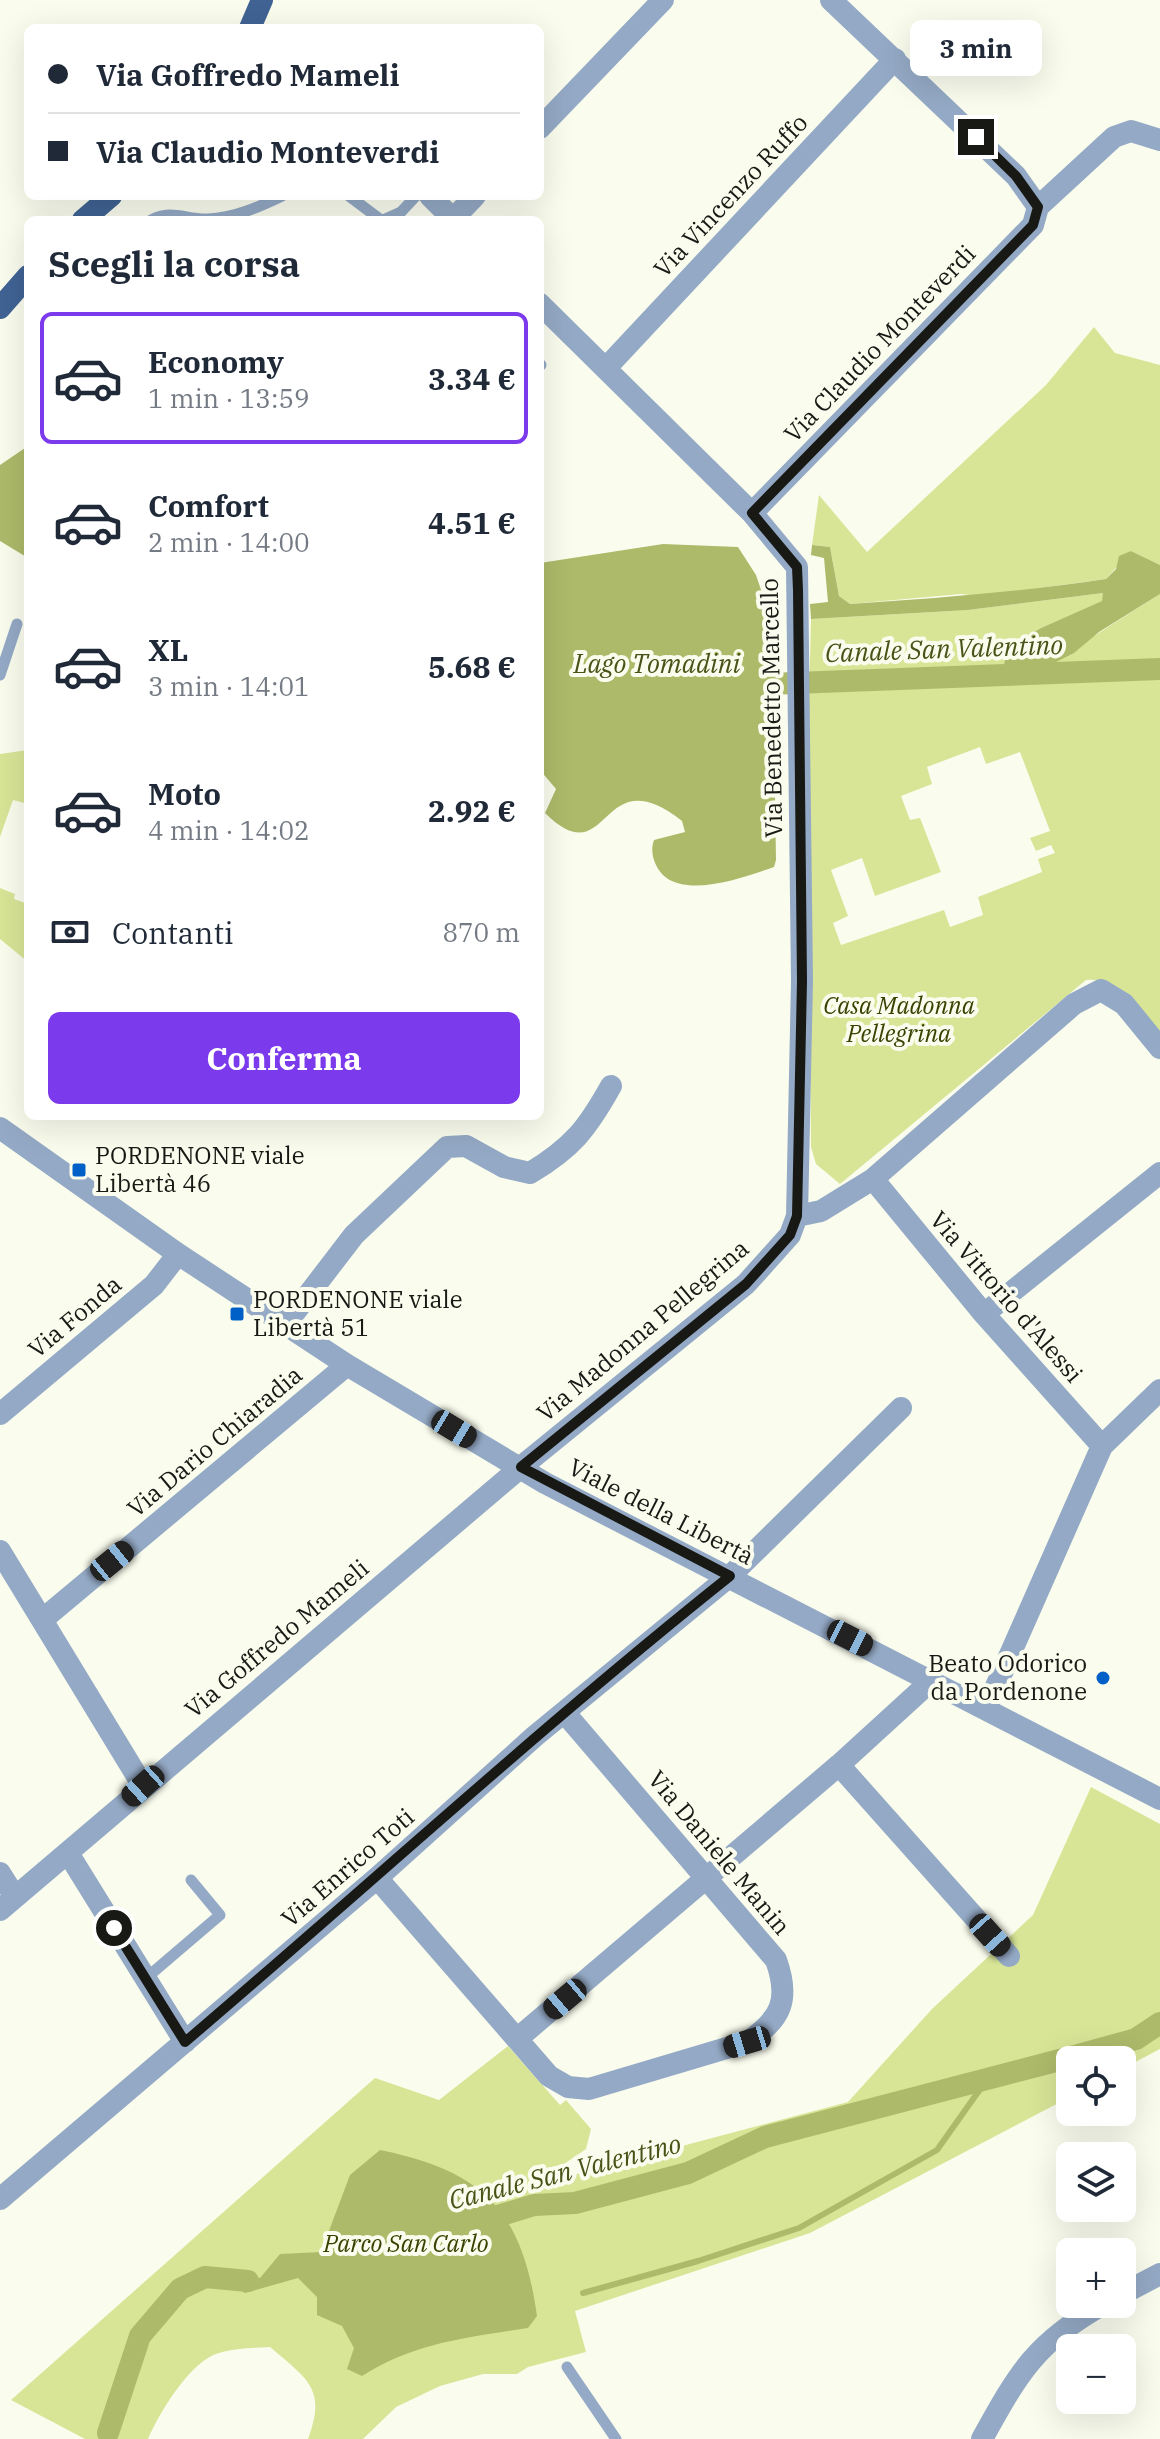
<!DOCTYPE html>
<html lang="it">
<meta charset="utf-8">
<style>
body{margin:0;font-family:"IBM Plex Serif",serif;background:#f6f6f7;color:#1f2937;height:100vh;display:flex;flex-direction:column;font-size:30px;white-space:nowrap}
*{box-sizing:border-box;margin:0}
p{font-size:26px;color:#747a83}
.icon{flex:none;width:44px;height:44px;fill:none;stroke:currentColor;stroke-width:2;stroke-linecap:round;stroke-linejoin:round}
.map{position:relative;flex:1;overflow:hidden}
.side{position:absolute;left:24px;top:216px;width:520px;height:904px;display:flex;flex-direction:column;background:#fff;border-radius:12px;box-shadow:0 8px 32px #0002}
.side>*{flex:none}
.hud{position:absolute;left:24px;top:24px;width:520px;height:176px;border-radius:12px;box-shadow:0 8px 32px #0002;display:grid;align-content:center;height:176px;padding:0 24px;background:#fff}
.controls{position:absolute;left:1056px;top:2046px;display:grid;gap:16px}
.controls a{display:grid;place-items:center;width:80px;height:80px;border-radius:12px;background:#fff;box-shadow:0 8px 32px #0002;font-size:40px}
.end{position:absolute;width:36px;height:36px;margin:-18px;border:10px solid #181914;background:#fff;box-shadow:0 0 0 4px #fff}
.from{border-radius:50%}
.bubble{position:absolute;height:56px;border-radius:12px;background:#fff;box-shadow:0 8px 32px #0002;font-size:26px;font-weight:800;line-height:56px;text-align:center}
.car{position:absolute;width:24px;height:48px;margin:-24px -12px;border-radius:10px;box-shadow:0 0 6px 2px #0007;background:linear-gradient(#222 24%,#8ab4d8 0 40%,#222 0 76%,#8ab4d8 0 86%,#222 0)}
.hud b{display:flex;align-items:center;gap:28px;height:76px;font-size:30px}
.hud b+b{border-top:2px solid #e0e1e3}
.hud i{width:20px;height:20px;background:#1f2937}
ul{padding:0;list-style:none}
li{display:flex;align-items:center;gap:24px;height:132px;margin:0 16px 12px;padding:0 8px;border:4px solid transparent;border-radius:12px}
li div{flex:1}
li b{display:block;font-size:30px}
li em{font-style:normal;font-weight:800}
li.current{border-color:#7c3aed}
li>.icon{width:72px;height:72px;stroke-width:1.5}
h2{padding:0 24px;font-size:36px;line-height:96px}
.pay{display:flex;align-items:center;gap:20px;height:88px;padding:0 24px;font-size:30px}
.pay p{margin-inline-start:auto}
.button{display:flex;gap:16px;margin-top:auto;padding:16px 24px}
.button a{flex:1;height:92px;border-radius:12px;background:#7c3aed;color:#fff;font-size:32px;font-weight:800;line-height:92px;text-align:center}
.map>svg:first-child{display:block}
</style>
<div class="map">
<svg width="1160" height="2439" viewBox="0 0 1160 2439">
<rect width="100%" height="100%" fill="#fafdee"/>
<path fill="#d8e597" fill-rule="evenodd" d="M 1094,327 L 1115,353 L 1160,365 L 1160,565 L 1131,551 L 1106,579 L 980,596 L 961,594 L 850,604 L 839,596 L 830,547 L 812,545 L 819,495 L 867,552 L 1046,385 Z
M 1103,593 L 1103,601 L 1041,628 L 1004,664 L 1021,672 L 1042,669 L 1160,594 L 1160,1032 C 1138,1007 1122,977 1086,980 L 840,1184 L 816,1164 L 811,1147 L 808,742 L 811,619 L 968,610 ZM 980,747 L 986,764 L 1020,752 L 1050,831 L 1030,838 L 1036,851 L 1051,845 L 1055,853 L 1038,859 L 1042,872 L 978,897 L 983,915 L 950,927 L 944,910 L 841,945 L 833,923 L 848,916 L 831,870 L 862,858 L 875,896 L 941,872 L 920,818 L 910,820 L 901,796 L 932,784 L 927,767 Z
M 28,750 L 28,804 L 13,800 L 0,837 L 0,754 Z
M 0,888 L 15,894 L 14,899 L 28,904 L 28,962 L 0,939 Z
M 1091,1787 L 1160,1824 L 1160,2049 L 1122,2069 L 1122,2060 L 1070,2060 L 1070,2097 L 810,2233 L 575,2311 L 586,2352 L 528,2367 L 517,2374 L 483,2374 L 440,2386 L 396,2407 L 363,2439 L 308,2439 C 327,2388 307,2379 270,2347 C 254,2348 235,2348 219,2353 C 191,2360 159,2413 148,2439 L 85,2439 L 11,2400 L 375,2078 L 439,2100 L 508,2046 L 560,2105 L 566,2100 L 591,2129 L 586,2149 L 567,2162 L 554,2180 L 848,2102 L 932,2009 L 1033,1915 Z"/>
<path fill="#adba6a" d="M 28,446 L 28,558 L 0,541 L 0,465 Z
M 663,544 L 738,547 L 756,575 L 778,640 L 773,658 L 776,860 L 774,867 C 744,877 674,904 656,865 C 652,857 651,848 654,840 L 685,832 L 682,821 C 598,755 611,878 545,813 L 556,789 L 540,770 L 540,563 Z
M 812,545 L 830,547 L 839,596 L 850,604 C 936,598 1020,592 1106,579 L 1116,569 L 1119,556 L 1131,551 L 1160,565 L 1160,594 L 1099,632 L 1074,653 L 1042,669 L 1021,672 L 1004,664 L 1008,649 L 1041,628 L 1102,601 L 1103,593 L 968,610 L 811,619 L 810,604 L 828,602 L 824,558 L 811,555 Z
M 380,2150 C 483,2171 522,2210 537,2316 L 528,2328 C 469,2337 413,2343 362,2376 L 347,2369 L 354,2348 L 342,2326 L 317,2315 L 317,2297 L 298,2278 L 245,2293 L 211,2272 L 229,2269 L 260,2278 L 280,2254 L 321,2252 L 350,2175 Z"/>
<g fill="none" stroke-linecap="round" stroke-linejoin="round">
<path stroke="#adba6a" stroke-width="6" d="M 583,2293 L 698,2261 L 799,2228 L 937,2150 L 988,2078"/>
<path stroke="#adba6a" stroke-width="22" d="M 743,685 L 1160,669
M 475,2223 L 534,2205 L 575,2203 L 688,2173 L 765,2137 L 1075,2056 L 1136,2039 L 1160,2023
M 108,2433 L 140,2336 L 180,2289 L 205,2277 L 248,2281"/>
<path stroke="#94a9c5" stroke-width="11" d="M 349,196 L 381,220
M 151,220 C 172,209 186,220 208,219 C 234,218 259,207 282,196
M 383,220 L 401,212 L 416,196
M 540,364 L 541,365
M 0,675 L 17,624
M 145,1979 L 220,1915 L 191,1880
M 567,2367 L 616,2439"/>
<path stroke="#94a9c5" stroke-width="22" d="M 540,128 L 663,0
M 430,196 L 454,220
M 1038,207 L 1114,137 L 1131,131 L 1160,140
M 453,219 L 475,196
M 606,368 L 895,59
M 752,513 L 1033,225 L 1038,207 L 1016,176 L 831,0
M 0,1128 L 178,1254 L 347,1365 L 545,1483 L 1160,1799
M 873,1179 L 984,1314 L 1102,1446
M 797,1216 L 821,1211 L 873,1179 L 1074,1004 L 1101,990 L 1124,1004 L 1160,1048
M 984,1314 L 1160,1173
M 285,1325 L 354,1235 L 447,1147 L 466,1146 L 504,1167 L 530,1173 C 572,1148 587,1129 611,1086
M 0,1414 L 154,1285 L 178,1254
M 0,1551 L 143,1786
M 42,1620 L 347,1365
M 986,1709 L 1102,1446 L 1160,1390
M 839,1765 L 1009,1956
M 68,1853 L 185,2042
M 0,1873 L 15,1897
M 377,1878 L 549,2076 L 568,2087 L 589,2089 L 747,2042 C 782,2019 790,1999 776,1960 L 564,1712
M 0,1910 L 521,1467 L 746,1284 L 790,1235 L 797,1216 L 802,981 L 797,567 L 752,513 L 540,304
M 517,2039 L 839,1765 L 931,1681
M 0,2199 L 377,1878 L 535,1736 L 730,1576 L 901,1408
M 1122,2294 L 1160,2274
M 982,2439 C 1019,2372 1036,2342 1104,2304"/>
<path stroke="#406394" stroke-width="22" d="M 250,28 L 262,0
M 83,220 L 111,196
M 0,308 L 28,276"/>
</g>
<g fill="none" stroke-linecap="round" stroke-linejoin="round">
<path stroke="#181914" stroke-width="10" d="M 114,1928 L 185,2042 C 367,1887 543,1725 730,1576 L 521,1467 L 746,1284 L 790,1235 L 797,1216 L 802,981 L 798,590 L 797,567 L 752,513 L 1033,225 L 1038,207 L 1016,176 L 976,137"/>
</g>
<g fill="#0060c8" stroke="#fafdee" stroke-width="3">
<rect x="71" y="1162" width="16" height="16" rx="4"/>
<rect x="229" y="1306" width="16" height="16" rx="4"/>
<circle cx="1103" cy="1678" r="8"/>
</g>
<g text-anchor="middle" stroke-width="8" stroke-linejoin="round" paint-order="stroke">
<g font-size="24" fill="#181914" stroke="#fafdee">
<text transform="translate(731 196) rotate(-47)" y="8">Via Vincenzo Ruffo</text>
<text transform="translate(880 344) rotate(-46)" y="8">Via Claudio Monteverdi</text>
<text transform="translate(772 708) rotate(-91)" y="8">Via Benedetto Marcello</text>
<text transform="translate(1006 1297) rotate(49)" y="8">Via Vittorio d'Alessi</text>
<text transform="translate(75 1317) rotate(-40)" y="8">Via Fonda</text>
<text transform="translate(643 1331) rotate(-40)" y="8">Via Madonna Pellegrina</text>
<text transform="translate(215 1442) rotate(-40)" y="8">Via Dario Chiaradia</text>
<text transform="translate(661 1512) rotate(27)" y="8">Viale della Libertà</text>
<text transform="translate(277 1639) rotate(-40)" y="8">Via Goffredo Mameli</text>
<text transform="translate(719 1853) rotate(50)" y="8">Via Daniele Manin</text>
<text transform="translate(348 1868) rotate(-41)" y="8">Via Enrico Toti</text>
</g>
<g font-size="24" font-style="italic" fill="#3a4101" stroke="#fafdee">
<text x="899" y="1014">Casa Madonna<tspan x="899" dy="28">Pellegrina</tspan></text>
<text x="406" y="2252">Parco San Carlo</text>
</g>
<g font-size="24" fill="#181914" stroke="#fafdee" text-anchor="start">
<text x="95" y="1164">PORDENONE viale<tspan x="95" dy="28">Libertà 46</tspan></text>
<text x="253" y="1308">PORDENONE viale<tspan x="253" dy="28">Libertà 51</tspan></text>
<text x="1087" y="1672" text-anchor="end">Beato Odorico<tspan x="1087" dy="28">da Pordenone</tspan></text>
</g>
<g font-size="26" font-style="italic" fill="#4a5217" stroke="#fafdee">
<text transform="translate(944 649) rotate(-2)" y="9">Canale San Valentino</text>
<text x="657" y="673">Lago Tomadini</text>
<text transform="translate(565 2172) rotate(-14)" y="9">Canale San Valentino</text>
</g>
</g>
</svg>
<div class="controls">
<a><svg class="icon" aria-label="locate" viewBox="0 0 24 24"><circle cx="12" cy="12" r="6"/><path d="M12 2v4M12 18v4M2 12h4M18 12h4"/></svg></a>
<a><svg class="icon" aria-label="layers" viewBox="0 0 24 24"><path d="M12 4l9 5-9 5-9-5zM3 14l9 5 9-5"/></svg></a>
<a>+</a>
<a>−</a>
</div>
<i class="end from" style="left:114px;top:1928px"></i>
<i class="end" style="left:976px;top:137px"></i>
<div class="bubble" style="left:910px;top:20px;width:132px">3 min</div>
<i class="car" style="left:454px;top:1429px;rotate:121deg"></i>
<i class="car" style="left:112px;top:1561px;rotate:51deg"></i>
<i class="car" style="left:850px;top:1638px;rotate:117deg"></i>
<i class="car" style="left:143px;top:1786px;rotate:228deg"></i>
<i class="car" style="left:990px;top:1935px;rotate:138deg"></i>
<i class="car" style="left:565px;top:1999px;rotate:230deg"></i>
<i class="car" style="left:747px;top:2042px;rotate:253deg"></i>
<div class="hud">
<b><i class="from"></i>Via Goffredo Mameli</b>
<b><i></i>Via Claudio Monteverdi</b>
</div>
<section class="side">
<h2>Scegli la corsa</h2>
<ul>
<li class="current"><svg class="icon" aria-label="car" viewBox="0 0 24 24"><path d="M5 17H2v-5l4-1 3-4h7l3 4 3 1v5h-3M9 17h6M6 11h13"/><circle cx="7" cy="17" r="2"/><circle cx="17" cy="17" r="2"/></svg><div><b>Economy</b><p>1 min · 13:59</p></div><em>3.34 €</em></li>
<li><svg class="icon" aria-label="car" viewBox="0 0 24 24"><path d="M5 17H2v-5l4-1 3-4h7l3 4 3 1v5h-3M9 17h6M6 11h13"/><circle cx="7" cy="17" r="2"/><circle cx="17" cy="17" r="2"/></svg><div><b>Comfort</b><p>2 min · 14:00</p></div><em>4.51 €</em></li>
<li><svg class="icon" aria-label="car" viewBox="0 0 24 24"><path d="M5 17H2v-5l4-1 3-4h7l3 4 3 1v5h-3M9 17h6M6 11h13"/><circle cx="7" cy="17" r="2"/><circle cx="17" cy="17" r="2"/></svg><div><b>XL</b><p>3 min · 14:01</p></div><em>5.68 €</em></li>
<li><svg class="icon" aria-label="car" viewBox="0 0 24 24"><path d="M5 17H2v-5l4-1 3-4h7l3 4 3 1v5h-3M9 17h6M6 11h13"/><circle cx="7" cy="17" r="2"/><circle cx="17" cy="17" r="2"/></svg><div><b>Moto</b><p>4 min · 14:02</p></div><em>2.92 €</em></li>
</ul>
<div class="pay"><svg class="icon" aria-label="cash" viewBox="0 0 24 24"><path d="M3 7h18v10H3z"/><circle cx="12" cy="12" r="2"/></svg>Contanti<p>870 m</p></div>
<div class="button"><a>Conferma</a></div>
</section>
</div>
